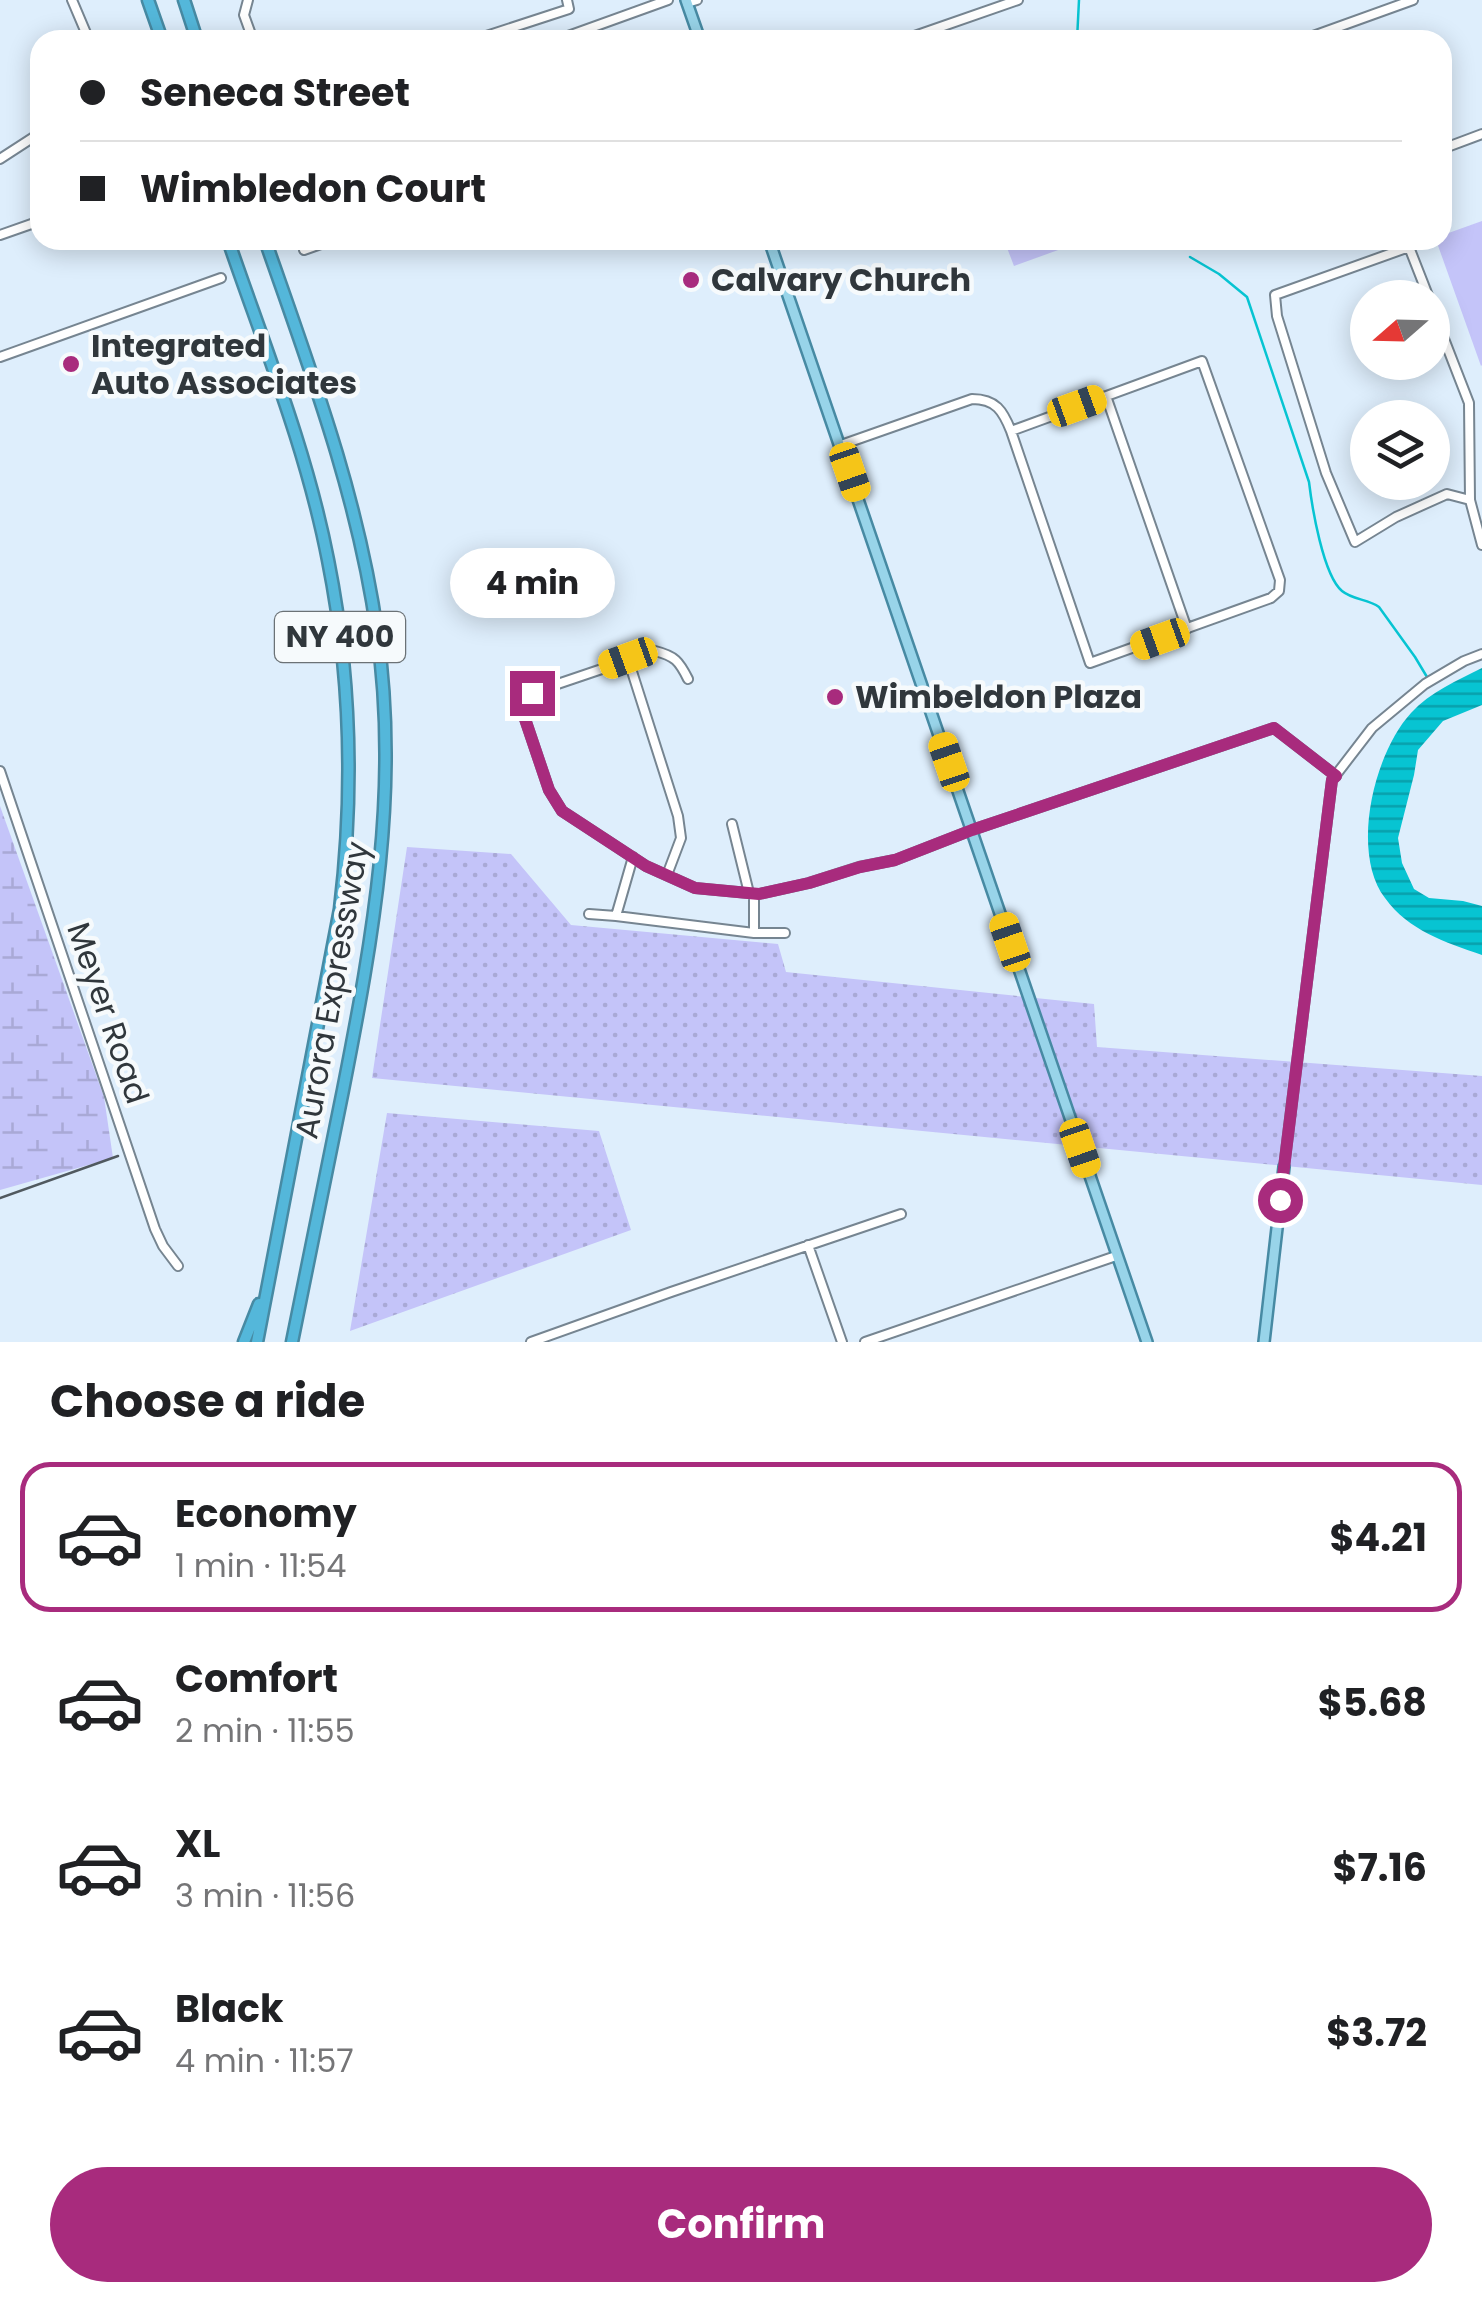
<!DOCTYPE html>
<meta charset="utf-8">
<style>
body{margin:0;font-family:Poppins,sans-serif;background:#f2f2f2;color:#202124;height:100vh;display:flex;flex-direction:column;font-size:38px;white-space:nowrap}
*{box-sizing:border-box;margin:0}
p{font-size:32px;color:#757577}
.icon{flex:none;width:55px;height:55px;fill:none;stroke:currentColor;stroke-width:2;stroke-linecap:round;stroke-linejoin:round}
.map{position:relative;height:1342px;overflow:hidden}
.drawer{display:flex;flex-direction:column;background:#fff;flex:1}
.drawer>*{flex:none}
.guide{position:absolute;left:30px;top:30px;width:1422px;height:220px;border-radius:30px;box-shadow:0 5px 25px #0003;display:grid;align-content:center;height:220px;padding:0 50px;background:#fff}
.needle{width:65px;rotate:250deg}
.tools{position:absolute;left:1350px;top:280px;display:grid;gap:20px}
.tools a{display:grid;place-items:center;width:100px;height:100px;border-radius:50%;background:#fff;box-shadow:0 5px 25px #0003;font-size:50px}
.end{position:absolute;width:45px;height:45px;margin:-22px;border:12px solid #a82b7d;background:#fff;box-shadow:0 0 0 5px #fff}
.from{border-radius:50%}
.bubble{position:absolute;height:70px;border-radius:35px;background:#fff;box-shadow:0 5px 25px #0003;font-size:32px;font-weight:700;line-height:70px;text-align:center}
.car{position:absolute;width:30px;height:60px;margin:-30px -15px;border-radius:12px;box-shadow:0 0 8px 2px #0007;background:linear-gradient(#f5c518 24%,#345 0 40%,#f5c518 0 76%,#345 0 86%,#f5c518 0)}
.guide b{display:flex;align-items:center;gap:35px;height:95px;font-size:38px}
.guide b+b{border-top:2px solid #e0e0e0}
.guide i{width:25px;height:25px;background:#202124}
ul{padding:0;list-style:none}
li{display:flex;align-items:center;gap:30px;height:150px;margin:0 20px 15px;padding:0 30px;border:5px solid transparent;border-radius:30px}
li div{flex:1}
li b{display:block;font-size:38px}
li em{font-style:normal;font-weight:700}
li.active{border-color:#a82b7d}
li>.icon{width:90px;height:90px;stroke-width:1.5}
h2{padding:0 50px;font-size:45px;line-height:120px}
.cta{display:flex;gap:20px;margin-top:auto;padding:20px 50px}
.cta a{flex:1;height:115px;border-radius:60px;background:#a82b7d;color:#fff;font-size:40px;font-weight:700;line-height:115px;text-align:center}
.map>svg:first-child{display:block}
</style>
<div class="map">
<svg width="1482" height="1342" viewBox="0 0 1482 1342">
<defs>
<pattern id="green-dots" width="8" height="8" patternUnits="userSpaceOnUse" patternTransform="scale(2.5)"><rect width="8" height="8" fill="#c4c4f9"/><path d="M2 2h.1M6 6h.1" fill="none" stroke="#a9a9d6" stroke-width="1.8" stroke-linecap="round"/></pattern>
<pattern id="wetland-marsh" width="20" height="14" patternUnits="userSpaceOnUse" patternTransform="scale(2.5)"><rect width="20" height="14" fill="#c4c4f9"/><path d="M1 5h8M5 5V1M11 12h8M15 12V8" fill="none" stroke="#a9a9d6"/></pattern>
<pattern id="water-rules" width="6" height="5" patternUnits="userSpaceOnUse" patternTransform="scale(2.5)"><rect width="6" height="5" fill="#07c4d2"/><path d="M0 2.5h6" fill="none" stroke="#08a0ac"/></pattern>
</defs>
<rect width="100%" height="100%" fill="#deeefc"/>
<path fill="url(#green-dots)" d="M 407,847 L 511,854 L 571,925 L 778,944 L 786,972 L 1094,1004 L 1097,1047 L 1482,1076 L 1482,1185 L 372,1078 Z
M 387,1113 L 599,1131 L 631,1230 L 350,1331 Z"/>
<path fill="url(#wetland-marsh)" d="M 0,806 L 104,1097 L 113,1158 L 0,1190 Z"/>
<path fill="#c4c4f9" d="M 1482,221 L 1482,365 L 1481,366 L 1436,240 L 1442,240 L 1443,235 Z
M 1004,240 L 1070,240 L 1072,245 L 1014,266 Z"/>
<path fill="url(#water-rules)" d="M 1482,668 L 1482,705 L 1443,721 L 1418,750 L 1414,775 L 1398,838 L 1402,863 L 1414,889 L 1429,898 L 1463,901 L 1482,906 L 1482,955 C 1445,942 1409,931 1385,898 C 1350,852 1374,753 1411,713 C 1430,692 1458,680 1482,668 Z"/>
<g fill="none" stroke-linecap="round" stroke-linejoin="round">
<path stroke="#07c4d2" stroke-width="2.5" d="M 1077,40 L 1079,0
M 1158,240 L 1174,246
M 1190,257 L 1219,274 L 1247,297 L 1309,482 C 1312,507 1323,575 1342,591 C 1353,600 1368,599 1379,607 L 1415,657 L 1427,677"/>
<g stroke="#768591" stroke-width="12">
<path id="minor" d="M 72,0 L 89,40
M 248,0 L 244,15 L 253,40
M 687,3 L 697,0
M 474,40 L 569,9 L 567,0
M 557,40 L 668,0
M 903,40 L 1018,0
M 1302,40 L 1413,0
M 1442,149 L 1482,134
M 0,159 L 40,133
M 0,235 L 40,221
M 304,250 L 332,240
M 1429,298 L 1409,247 L 1275,295 L 1277,316 L 1326,473 L 1355,542 L 1396,517 L 1447,494 L 1470,500
M 1432,308 L 1469,403 L 1470,500 L 1482,545
M 0,357 L 221,278
M 1106,396 L 1187,629
M 841,445 L 972,399 C 996,399 1003,411 1011,431 L 1090,663 L 1271,598 L 1279,591 L 1280,580 L 1202,361 L 1011,431
M 628,659 L 678,816 L 681,838 L 667,875
M 688,679 C 679,661 675,656 655,651 L 531,693 L 526,705 L 524,716 L 549,790 L 562,811 L 646,866 L 695,888 L 759,894 L 809,883 L 859,867 L 895,860 L 972,830 L 1274,728 L 1336,776
M 0,771 L 155,1229 L 163,1246 L 178,1266
M 732,824 L 749,893
M 633,857 L 616,916 L 754,933 L 754,894
M 589,914 L 616,916
M 754,933 L 785,933
M 1284,1167 L 1332,780 L 1372,728 L 1425,684 L 1464,661 L 1482,654
M 808,1245 L 842,1342
M 531,1342 L 671,1292 L 901,1214
M 865,1342 L 1116,1256"/>
</g>
<g stroke="#478aa3" stroke-width="14">
<path id="major" d="M 686,0 L 700,40
M 769,240 L 1147,1342
M 1264,1342 L 1284,1167"/>
</g>
<g stroke="#478aa3" stroke-width="15">
<path id="highway" d="M 148,0 L 162,40
M 184,0 L 197,40
M 228,240 C 264,345 307,451 328,560 C 351,675 354,792 340,909 L 257,1342
M 265,240 C 310,369 358,496 377,632 C 400,789 373,937 343,1090 C 326,1174 309,1258 292,1342
M 244,1342 L 259,1304"/>
</g>
<use href="#minor" stroke="#fff" stroke-width="8"/>
<use href="#major" stroke="#98d4e9" stroke-width="9"/>
<use href="#highway" stroke="#54b7da" stroke-width="10"/>
<path stroke="#50595f" stroke-width="2.5" d="M 0,1198 L 118,1156"/>
</g>
<g fill="none" stroke-linecap="round" stroke-linejoin="round">
<path stroke="#a82b7d" stroke-width="12" d="M 532,693 L 526,705 L 524,716 L 549,790 L 562,811 L 646,866 L 695,888 L 759,894 L 809,883 L 860,867 L 895,860 L 972,830 L 1274,728 L 1336,776 L 1332,780 L 1330,796 L 1280,1200"/>
</g>
<g fill="#a82b7d" stroke="#f6fafc" stroke-width="4">
<circle cx="691" cy="280" r="10"/>
<circle cx="71" cy="364" r="10"/>
<circle cx="835" cy="697" r="10"/>
</g>
<g text-anchor="middle" stroke-width="9" stroke-linejoin="round" paint-order="stroke">
<rect fill="#f6fafc" stroke="#6b7276" stroke-width="2.5" x="275" y="612" width="130" height="50" rx="8"/>
<g font-size="30" font-weight="bold" fill="#30373c">
<text x="340" y="647">NY 400</text>
</g>
<g font-size="32" font-weight="bold" fill="#30373c" stroke="#f6fafc" text-anchor="start">
<text x="711" y="291">Calvary Church</text>
<text x="91" y="357">Integrated<tspan x="91" dy="37">Auto Associates</tspan></text>
<text x="855" y="708">Wimbeldon Plaza</text>
</g>
<g font-size="32" fill="#30373c" stroke="#f6fafc">
<text transform="translate(332 990) rotate(-80)" y="11">Aurora Expressway</text>
<text transform="translate(108 1013) rotate(71)" y="11">Meyer Road</text>
</g>
</g>
</svg>
<div class="tools">
<a><svg class="needle" viewBox="-14 -14 28 28"><path d="M0-13l5 13h-10z" fill="#e53935"/><path d="M0 13l5-13h-10z" fill="#757577"/></svg></a>
<a><svg class="icon" aria-label="layers" viewBox="0 0 24 24"><path d="M12 4l9 5-9 5-9-5zM3 14l9 5 9-5"/></svg></a>
</div>
<i class="end from" style="left:1280px;top:1200px"></i>
<i class="end" style="left:532px;top:693px"></i>
<div class="bubble" style="left:450px;top:548px;width:165px">4 min</div>
<i class="car" style="left:1077px;top:406px;rotate:70deg"></i>
<i class="car" style="left:850px;top:472px;rotate:161deg"></i>
<i class="car" style="left:1160px;top:639px;rotate:250deg"></i>
<i class="car" style="left:628px;top:658px;rotate:250deg"></i>
<i class="car" style="left:949px;top:762px;rotate:341deg"></i>
<i class="car" style="left:1010px;top:942px;rotate:341deg"></i>
<i class="car" style="left:1080px;top:1148px;rotate:161deg"></i>
<div class="guide">
<b><i class="from"></i>Seneca Street</b>
<b><i></i>Wimbledon Court</b>
</div>
</div>
<section class="drawer">
<h2>Choose a ride</h2>
<ul>
<li class="active"><svg class="icon" aria-label="car" viewBox="0 0 24 24"><path d="M5 17H2v-5l4-1 3-4h7l3 4 3 1v5h-3M9 17h6M6 11h13"/><circle cx="7" cy="17" r="2"/><circle cx="17" cy="17" r="2"/></svg><div><b>Economy</b><p>1 min · 11:54</p></div><em>$4.21</em></li>
<li><svg class="icon" aria-label="car" viewBox="0 0 24 24"><path d="M5 17H2v-5l4-1 3-4h7l3 4 3 1v5h-3M9 17h6M6 11h13"/><circle cx="7" cy="17" r="2"/><circle cx="17" cy="17" r="2"/></svg><div><b>Comfort</b><p>2 min · 11:55</p></div><em>$5.68</em></li>
<li><svg class="icon" aria-label="car" viewBox="0 0 24 24"><path d="M5 17H2v-5l4-1 3-4h7l3 4 3 1v5h-3M9 17h6M6 11h13"/><circle cx="7" cy="17" r="2"/><circle cx="17" cy="17" r="2"/></svg><div><b>XL</b><p>3 min · 11:56</p></div><em>$7.16</em></li>
<li><svg class="icon" aria-label="car" viewBox="0 0 24 24"><path d="M5 17H2v-5l4-1 3-4h7l3 4 3 1v5h-3M9 17h6M6 11h13"/><circle cx="7" cy="17" r="2"/><circle cx="17" cy="17" r="2"/></svg><div><b>Black</b><p>4 min · 11:57</p></div><em>$3.72</em></li>
</ul>
<div class="cta"><a>Confirm</a></div>
</section>
